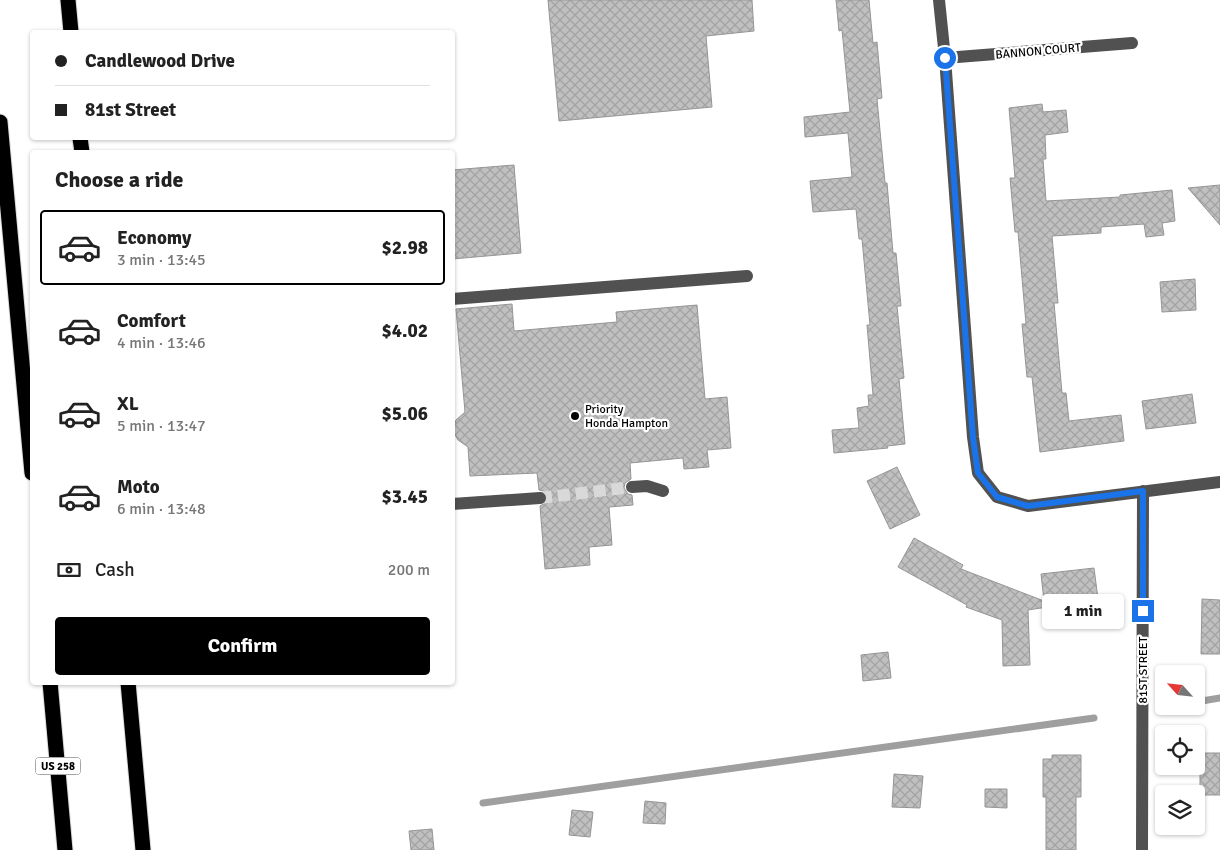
<!DOCTYPE html>
<meta charset="utf-8">
<style>
body{margin:0;font-family:Signika,sans-serif;background:#f2f2f2;color:#222;height:100vh;display:flex;flex-direction:column;font-size:19px;white-space:nowrap}
*{box-sizing:border-box;margin:0}
p{font-size:16px;color:#767676}
.icon{flex:none;width:28px;height:28px;fill:none;stroke:currentColor;stroke-width:2;stroke-linecap:round;stroke-linejoin:round}
.map{position:relative;flex:1;overflow:hidden}
.panel{position:absolute;left:30px;top:150px;width:425px;height:535px;display:flex;flex-direction:column;background:#fff;border-radius:5px;box-shadow:0 1px 4px #0004}
.panel>*{flex:none}
.top-card{position:absolute;left:30px;top:30px;width:425px;height:110px;border-radius:5px;box-shadow:0 1px 4px #0004;display:grid;align-content:center;height:110px;padding:0 25px;background:#fff}
.needle{width:32px;rotate:297deg}
.buttons{position:absolute;left:1155px;top:665px;display:grid;gap:10px}
.buttons a{display:grid;place-items:center;width:50px;height:50px;border-radius:5px;background:#fff;box-shadow:0 1px 4px #0004;font-size:25px}
.end{position:absolute;width:22px;height:22px;margin:-11px;border:6px solid #1a73e8;background:#fff;box-shadow:0 0 0 2px #fff}
.from{border-radius:50%}
.bubble{position:absolute;height:35px;border-radius:5px;background:#fff;box-shadow:0 1px 4px #0004;font-size:16px;font-weight:800;line-height:35px;text-align:center}
.top-card b{display:flex;align-items:center;gap:18px;height:48px;font-size:19px}
.top-card b+b{border-top:1px solid #e0e0e0}
.top-card i{width:12px;height:12px;background:#222}
ul{padding:0;list-style:none}
li{display:flex;align-items:center;gap:15px;height:75px;margin:0 10px 8px;padding:0 15px;border:2px solid transparent;border-radius:5px}
li div{flex:1}
li b{display:block;font-size:19px}
li em{font-style:normal;font-weight:800}
li.on{border-color:#000}
li>.icon{width:45px;height:45px;stroke-width:1.5}
h2{padding:0 25px;font-size:22px;line-height:60px}
.pay{display:flex;align-items:center;gap:12px;height:55px;padding:0 25px;font-size:19px}
.pay p{margin-inline-start:auto}
.button{display:flex;gap:10px;margin-top:auto;padding:10px 25px}
.button a{flex:1;height:58px;border-radius:5px;background:#000;color:#fff;font-size:20px;font-weight:800;line-height:58px;text-align:center}
.map>svg:first-child{display:block}
</style>
<div class="map">
<svg width="1220" height="850" viewBox="0 0 1220 850">
<defs>
<pattern id="building-cross-hatch" width="8" height="8" patternUnits="userSpaceOnUse" patternTransform="scale(1.25)"><rect width="8" height="8" fill="#c0c0c0"/><path d="M0 0l8 8M0 8l8-8" fill="none" stroke="#a3a3a3"/></pattern>
</defs>
<rect width="100%" height="100%" fill="#fff"/>
<g fill="none" stroke-linecap="round" stroke-linejoin="round">
<path stroke="#9f9f9f" stroke-width="7" d="M 1196,702 L 1220,698
M 483,803 L 1094,718"/>
</g>
<path fill="url(#building-cross-hatch)" stroke="#959595" d="M 548,0 L 752,0 L 754,31 L 706,36 L 712,107 L 559,121 Z
M 836,0 L 869,0 L 873,43 L 877,42 L 882,98 L 877,99 L 885,183 L 887,183 L 893,253 L 896,253 L 901,306 L 897,306 L 904,378 L 899,379 L 905,444 L 887,446 L 888,448 L 834,453 L 832,430 L 859,428 L 857,408 L 869,406 L 868,395 L 873,395 L 867,325 L 870,325 L 862,239 L 859,239 L 856,209 L 813,212 L 810,181 L 852,177 L 848,133 L 805,137 L 804,117 L 850,112 L 842,30 L 839,31 Z
M 1042,104 L 1043,112 L 1066,110 L 1068,132 L 1045,135 L 1046,159 L 1043,159 L 1046,201 L 1120,197 L 1120,195 L 1172,190 L 1175,221 L 1162,223 L 1164,235 L 1146,237 L 1144,224 L 1101,227 L 1101,233 L 1052,236 L 1058,303 L 1054,303 L 1062,393 L 1066,393 L 1069,421 L 1121,415 L 1124,441 L 1040,452 L 1032,377 L 1027,377 L 1022,324 L 1026,324 L 1018,232 L 1015,232 L 1010,178 L 1015,178 L 1009,108 Z
M 514,165 L 521,253 L 452,259 L 452,170 Z
M 1220,185 L 1220,225 L 1188,188 Z
M 1195,279 L 1196,310 L 1162,312 L 1160,282 Z
M 512,304 L 514,331 L 617,322 L 616,312 L 697,305 L 705,399 L 727,397 L 731,448 L 707,450 L 709,467 L 684,469 L 683,458 L 630,463 L 631,479 L 625,483 L 624,488 L 628,494 L 632,495 L 633,505 L 609,507 L 612,545 L 589,547 L 590,565 L 545,569 L 540,506 L 547,502 L 548,497 L 544,491 L 539,490 L 537,473 L 470,476 L 468,447 L 458,440 L 454,433 L 454,427 L 456,420 L 465,412 L 456,309 Z
M 1192,394 L 1196,423 L 1146,429 L 1142,401 Z
M 897,467 L 920,515 L 890,529 L 867,481 Z
M 914,538 L 963,565 L 961,569 L 1044,601 L 1041,574 L 1094,568 L 1098,599 L 1028,610 L 1030,665 L 1003,666 L 1002,620 L 966,607 L 967,605 L 898,567 Z
M 1202,599 L 1220,600 L 1220,654 L 1201,654 Z
M 888,652 L 891,678 L 863,681 L 861,655 Z
M 1200,753 L 1220,753 L 1220,795 L 1200,795 Z
M 1052,755 L 1081,755 L 1081,797 L 1076,797 L 1076,850 L 1046,850 L 1046,797 L 1043,797 L 1043,759 L 1052,759 Z
M 894,774 L 923,776 L 920,808 L 892,807 Z
M 985,789 L 1007,789 L 1007,808 L 985,807 Z
M 645,801 L 666,803 L 665,824 L 643,823 Z
M 572,810 L 593,812 L 590,837 L 569,835 Z
M 432,829 L 434,850 L 411,850 L 409,831 Z"/>
<g fill="none" stroke-linecap="round" stroke-linejoin="round">
<path stroke="#d9d9d9" stroke-width="12" stroke-dasharray="12 6" stroke-linecap="butt" d="M 540,498 L 632,487"/>
<g stroke="#dbdbdb" stroke-width="17">
<path id="highway" d="M 68,0 L 71,32
M 0,122 L 32,473
M 80,138 L 82,152
M 50,682 L 65,850
M 128,682 L 143,850"/>
</g>
<path stroke="#515151" stroke-width="12" d="M 939,0 L 945,58 L 973,437 L 978,473 L 997,497 L 1028,506 L 1220,482
M 945,58 L 1132,43
M 452,299 L 747,276
M 632,487 L 647,486 L 663,491
M 452,504 L 540,498
M 1142,850 L 1143,491"/>
<use href="#highway" stroke="#000" stroke-width="15"/>
</g>
<g fill="none" stroke-linecap="round" stroke-linejoin="round">
<path stroke="#1a73e8" stroke-width="6" d="M 945,58 L 973,438 L 978,473 L 997,497 L 1028,506 L 1143,491 L 1143,611"/>
</g>
<circle fill="#000" stroke="#fff" stroke-width="2" cx="575" cy="416" r="5"/>
<g text-anchor="middle" stroke-width="4.5" stroke-linejoin="round" paint-order="stroke">
<rect fill="#fff" stroke="#4c4c4c" stroke-width="1" x="35.5" y="757.5" width="45" height="17" rx="4"/>
<g font-size="11" font-weight="bold" fill="#000">
<text x="58" y="770">US 258</text>
</g>
<g font-size="12" fill="#000" stroke="#fff">
<text transform="translate(1038 51) rotate(-5)" y="4">BANNON COURT</text>
<text transform="translate(1143 670) rotate(-90)" y="4">81ST STREET</text>
</g>
<g font-size="12" fill="#000" stroke="#fff" text-anchor="start">
<text x="585" y="413">Priority<tspan x="585" dy="14">Honda Hampton</tspan></text>
</g>
</g>
</svg>
<div class="buttons">
<a><svg class="needle" viewBox="-14 -14 28 28"><path d="M0-13l5 13h-10z" fill="#e53935"/><path d="M0 13l5-13h-10z" fill="#767676"/></svg></a>
<a><svg class="icon" aria-label="locate" viewBox="0 0 24 24"><circle cx="12" cy="12" r="6"/><path d="M12 2v4M12 18v4M2 12h4M18 12h4"/></svg></a>
<a><svg class="icon" aria-label="layers" viewBox="0 0 24 24"><path d="M12 4l9 5-9 5-9-5zM3 14l9 5 9-5"/></svg></a>
</div>
<i class="end from" style="left:945px;top:58px"></i>
<i class="end" style="left:1143px;top:611px"></i>
<div class="bubble" style="left:1042px;top:594px;width:82px">1 min</div>
<div class="top-card">
<b><i class="from"></i>Candlewood Drive</b>
<b><i></i>81st Street</b>
</div>
<section class="panel">
<h2>Choose a ride</h2>
<ul>
<li class="on"><svg class="icon" aria-label="car" viewBox="0 0 24 24"><path d="M5 17H2v-5l4-1 3-4h7l3 4 3 1v5h-3M9 17h6M6 11h13"/><circle cx="7" cy="17" r="2"/><circle cx="17" cy="17" r="2"/></svg><div><b>Economy</b><p>3 min · 13:45</p></div><em>$2.98</em></li>
<li><svg class="icon" aria-label="car" viewBox="0 0 24 24"><path d="M5 17H2v-5l4-1 3-4h7l3 4 3 1v5h-3M9 17h6M6 11h13"/><circle cx="7" cy="17" r="2"/><circle cx="17" cy="17" r="2"/></svg><div><b>Comfort</b><p>4 min · 13:46</p></div><em>$4.02</em></li>
<li><svg class="icon" aria-label="car" viewBox="0 0 24 24"><path d="M5 17H2v-5l4-1 3-4h7l3 4 3 1v5h-3M9 17h6M6 11h13"/><circle cx="7" cy="17" r="2"/><circle cx="17" cy="17" r="2"/></svg><div><b>XL</b><p>5 min · 13:47</p></div><em>$5.06</em></li>
<li><svg class="icon" aria-label="car" viewBox="0 0 24 24"><path d="M5 17H2v-5l4-1 3-4h7l3 4 3 1v5h-3M9 17h6M6 11h13"/><circle cx="7" cy="17" r="2"/><circle cx="17" cy="17" r="2"/></svg><div><b>Moto</b><p>6 min · 13:48</p></div><em>$3.45</em></li>
</ul>
<div class="pay"><svg class="icon" aria-label="cash" viewBox="0 0 24 24"><path d="M3 7h18v10H3z"/><circle cx="12" cy="12" r="2"/></svg>Cash<p>200 m</p></div>
<div class="button"><a>Confirm</a></div>
</section>
</div>
